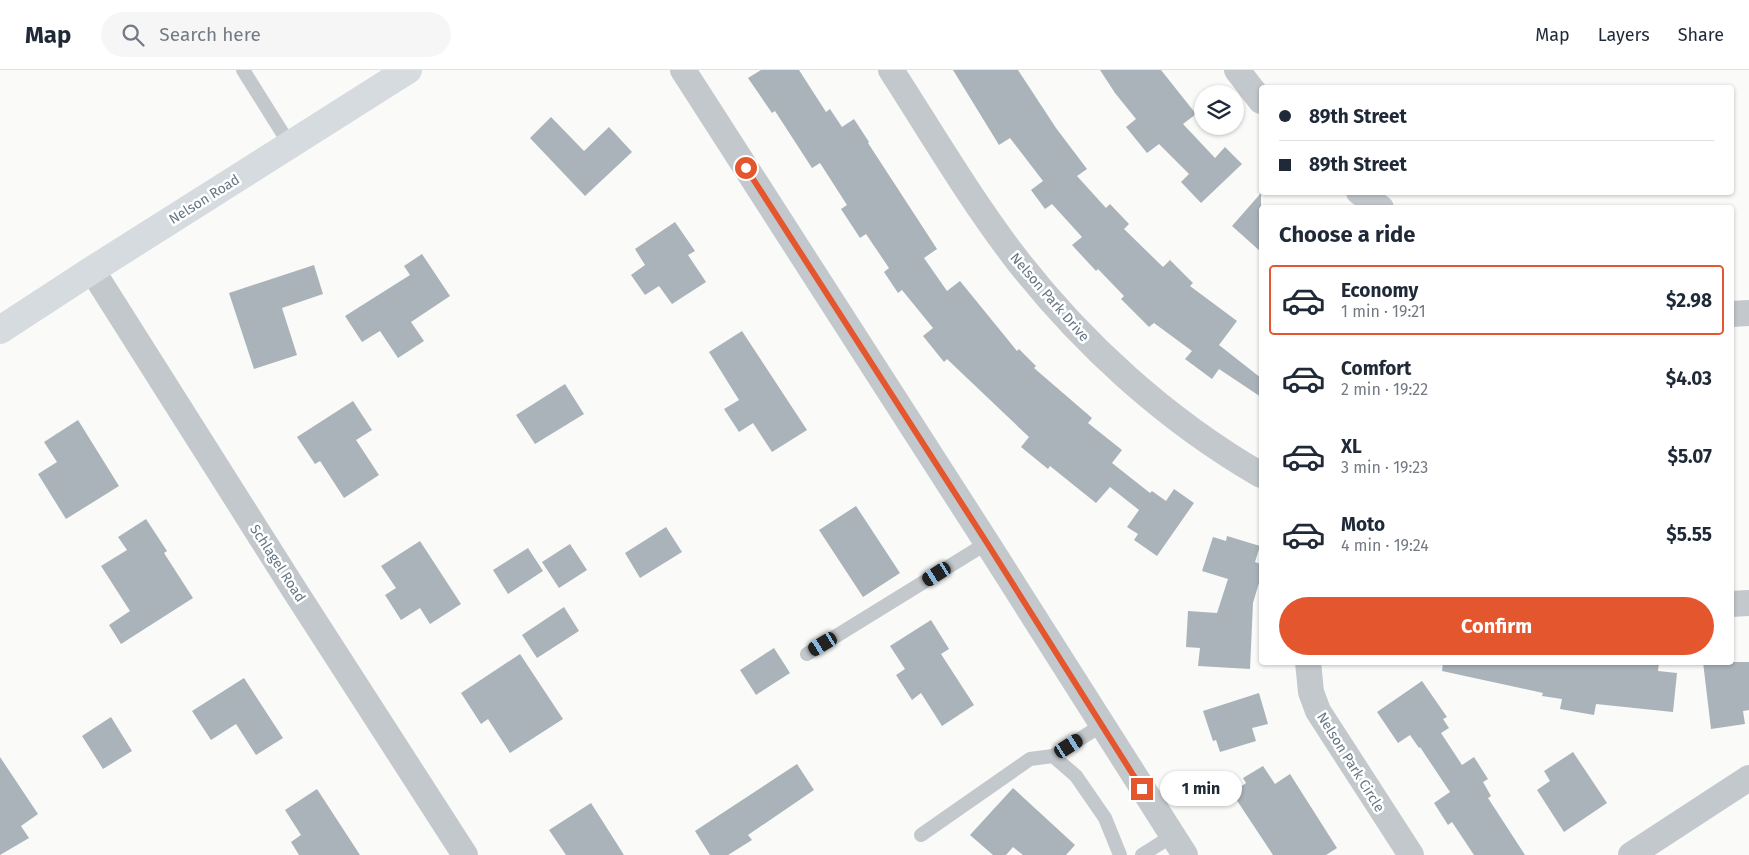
<!DOCTYPE html>
<meta charset="utf-8">
<style>
body{margin:0;font-family:"Fira Sans",sans-serif;background:#f6f6f7;color:#1f2937;height:100vh;display:flex;flex-direction:column;font-size:19px;white-space:nowrap}
*{box-sizing:border-box;margin:0}
p{font-size:16px;color:#747a83}
.icon{flex:none;width:28px;height:28px;fill:none;stroke:currentColor;stroke-width:2;stroke-linecap:round;stroke-linejoin:round}
.map{position:relative;flex:1;overflow:hidden}
.side{position:absolute;left:1259px;top:135px;width:475px;height:460px;display:flex;flex-direction:column;background:#fff;border-radius:5px;box-shadow:0 1px 4px #0004}
.side>*{flex:none}
.banner{position:absolute;left:1259px;top:15px;width:475px;height:110px;border-radius:5px;box-shadow:0 1px 4px #0004;display:grid;align-content:center;height:110px;padding:0 20px;background:#fff}
.fabs{position:absolute;left:1194px;top:15px;display:grid;gap:10px}
.fabs a{display:grid;place-items:center;width:50px;height:50px;border-radius:50%;background:#fff;box-shadow:0 1px 4px #0004;font-size:25px}
.end{position:absolute;width:22px;height:22px;margin:-11px;border:6px solid #e4572e;background:#fff;box-shadow:0 0 0 2px #fff}
.from{border-radius:50%}
.bubble{position:absolute;height:35px;border-radius:18px;background:#fff;box-shadow:0 1px 4px #0004;font-size:16px;font-weight:700;line-height:35px;text-align:center}
.car{position:absolute;width:15px;height:30px;margin:-15px -8px;border-radius:6px;box-shadow:0 0 4px 1px #0007;background:linear-gradient(#222 24%,#8ab4d8 0 40%,#222 0 76%,#8ab4d8 0 86%,#222 0)}
.banner b{display:flex;align-items:center;gap:18px;height:48px;font-size:19px}
.banner b+b{border-top:1px solid #e0e1e3}
.banner i{width:12px;height:12px;background:#1f2937}
ul{padding:0;list-style:none}
li{display:flex;align-items:center;gap:15px;height:70px;margin:0 10px 8px;padding:0 10px;border:2px solid transparent;border-radius:5px}
li div{flex:1}
li b{display:block;font-size:19px}
li em{font-style:normal;font-weight:700}
li.active{border-color:#e4572e}
li>.icon{width:45px;height:45px;stroke-width:1.5}
h2{padding:0 20px;font-size:22px;line-height:60px}
.primary-button{display:flex;gap:10px;margin-top:auto;padding:10px 20px}
.primary-button a{flex:1;height:58px;border-radius:30px;background:#e4572e;color:#fff;font-size:20px;font-weight:700;line-height:58px;text-align:center}
header{display:flex;align-items:center;gap:30px;box-sizing:border-box;height:70px;padding:0 25px;background:#fff;border-bottom:1px solid #e0e1e3}
header strong{font-size:24px}
nav{display:flex;gap:28px;margin-inline-start:auto;font-size:18px}
.search{width:350px;height:45px;background:#f6f6f7;display:flex;align-items:center;gap:12px;box-sizing:border-box;padding:0 18px;border-radius:28px;color:#747a83;font-size:19px}
.map>svg:first-child{display:block}
</style>
<header>
<strong>Map</strong>
<div class="search"><svg class="icon" aria-label="search" viewBox="0 0 24 24"><circle cx="10" cy="10" r="6"/><path d="M15 15l6 6"/></svg>Search here</div>
<nav><a>Map</a><a>Layers</a><a>Share</a></nav>
</header>
<div class="map">
<svg width="1749" height="785" viewBox="0 0 1749 785">
<rect width="100%" height="100%" fill="#fafaf8"/>
<path fill="#aab3b9" d="M 761,0 L 799,0 L 826,42 L 830,39 L 842,57 L 854,49 L 869,72 L 868,73 L 937,179 L 924,188 L 947,221 L 960,211 L 1017,281 L 1019,279 L 1036,296 L 1034,298 L 1092,348 L 1088,353 L 1122,380 L 1112,393 L 1150,423 L 1152,421 L 1166,431 L 1174,419 L 1194,433 L 1157,486 L 1134,470 L 1138,464 L 1127,457 L 1139,440 L 1110,417 L 1096,433 L 1050,396 L 1048,399 L 1021,377 L 1029,367 L 947,289 L 944,292 L 923,266 L 933,258 L 902,220 L 898,223 L 884,202 L 889,198 L 866,164 L 860,168 L 841,139 L 847,135 L 820,93 L 812,98 L 775,41 L 772,43 L 748,8 Z
M 953,0 L 1018,0 L 1056,58 L 1087,99 L 1077,106 L 1106,138 L 1110,134 L 1129,154 L 1124,159 L 1163,197 L 1170,190 L 1193,213 L 1190,216 L 1237,251 L 1219,275 L 1261,308 L 1261,327 L 1219,299 L 1212,309 L 1185,289 L 1192,281 L 1154,253 L 1149,257 L 1121,229 L 1124,226 L 1098,199 L 1096,201 L 1072,175 L 1082,167 L 1052,134 L 1045,139 L 1031,120 L 1043,111 L 1010,68 L 999,75 Z
M 1100,0 L 1161,0 L 1196,44 L 1183,54 L 1215,88 L 1225,77 L 1242,94 L 1201,133 L 1181,112 L 1189,104 L 1159,74 L 1147,83 L 1126,57 L 1136,49 L 1115,23 Z
M 551,47 L 584,81 L 609,57 L 632,82 L 585,126 L 530,68 Z
M 1261,123 L 1261,182 L 1232,156 Z
M 675,152 L 695,181 L 688,185 L 706,212 L 672,234 L 659,216 L 645,225 L 631,205 L 645,195 L 635,179 Z
M 422,184 L 450,226 L 411,252 L 424,271 L 398,288 L 380,261 L 362,272 L 345,246 L 410,205 L 404,196 Z
M 314,195 L 323,224 L 282,238 L 297,285 L 254,299 L 229,223 Z
M 742,261 L 807,360 L 772,382 L 753,353 L 739,362 L 724,339 L 739,330 L 709,282 Z
M 565,314 L 584,344 L 535,374 L 516,345 Z
M 353,331 L 372,360 L 356,370 L 379,405 L 344,428 L 320,391 L 315,394 L 297,367 Z
M 78,350 L 119,416 L 66,449 L 38,404 L 57,392 L 44,372 Z
M 856,436 L 900,503 L 863,527 L 819,460 Z
M 146,449 L 167,481 L 164,483 L 193,528 L 121,574 L 109,555 L 130,541 L 101,496 L 127,480 L 118,467 Z
M 666,457 L 682,482 L 640,508 L 625,483 Z
M 1227,466 L 1260,476 L 1255,492 L 1261,494 L 1261,506 L 1253,533 L 1250,599 L 1198,596 L 1200,578 L 1186,577 L 1188,541 L 1217,543 L 1228,509 L 1202,501 L 1213,467 L 1226,471 Z
M 420,471 L 461,534 L 430,554 L 420,538 L 401,550 L 385,525 L 396,518 L 381,496 Z
M 570,474 L 587,500 L 559,518 L 542,492 Z
M 528,478 L 543,501 L 508,524 L 493,500 Z
M 564,537 L 579,561 L 537,588 L 522,565 Z
M 931,550 L 949,579 L 941,584 L 974,635 L 942,656 L 921,623 L 912,630 L 896,605 L 905,599 L 890,576 Z
M 774,578 L 790,603 L 756,625 L 740,600 Z
M 520,584 L 563,649 L 510,683 L 488,649 L 481,654 L 461,623 Z
M 1443,592 L 1659,592 L 1658,601 L 1677,603 L 1673,642 L 1596,634 L 1594,645 L 1560,639 L 1562,629 L 1542,626 L 1543,623 L 1442,601 Z
M 1703,592 L 1749,592 L 1749,640 L 1743,641 L 1745,654 L 1711,659 Z
M 244,608 L 283,668 L 256,685 L 236,654 L 211,670 L 192,641 Z
M 1422,611 L 1447,647 L 1443,649 L 1449,658 L 1441,663 L 1462,695 L 1474,687 L 1488,709 L 1483,712 L 1491,726 L 1488,728 L 1525,785 L 1474,785 L 1452,752 L 1448,755 L 1434,733 L 1450,722 L 1420,677 L 1419,678 L 1410,665 L 1398,673 L 1377,642 Z
M 1259,623 L 1268,654 L 1252,658 L 1256,671 L 1220,682 L 1216,670 L 1213,671 L 1203,641 Z
M 111,647 L 132,681 L 103,699 L 82,666 Z
M 1573,682 L 1607,733 L 1564,762 L 1537,720 L 1550,711 L 1544,701 Z
M 0,687 L 38,744 L 21,756 L 29,768 L 0,785 Z
M 797,694 L 814,720 L 748,765 L 752,770 L 728,785 L 710,785 L 695,761 Z
M 1263,696 L 1275,714 L 1290,704 L 1337,778 L 1326,785 L 1273,785 L 1232,723 L 1246,713 L 1243,708 Z
M 1013,718 L 1075,775 L 1066,785 L 1023,785 L 1013,777 L 1006,785 L 993,785 L 970,765 Z
M 317,719 L 360,785 L 299,785 L 291,772 L 301,765 L 285,740 Z
M 591,733 L 624,785 L 566,785 L 549,760 Z"/>
<g fill="none" stroke-linecap="round" stroke-linejoin="round">
<path stroke="#c3c8cc" stroke-width="14" d="M 243,0 L 290,75
M 807,584 L 987,473
M 1053,686 L 1102,655
M 921,765 L 1030,689 L 1053,686 L 1076,706 L 1105,748 L 1120,785
M 1142,785 L 1172,766"/>
<path stroke="#c3c8cc" stroke-width="26" d="M 683,0 L 987,473 L 1185,785
M 891,0 C 931,62 969,127 1014,186 C 1081,273 1166,350 1261,405
M 1237,0 L 1261,31
M 1359,122 L 1381,138
M 92,200 L 295,521 L 465,785
M 1731,244 L 1749,243
M 1731,534 L 1749,533
M 1308,592 L 1311,622 L 1318,641 L 1411,785
M 1631,785 L 1749,708"/>
<path stroke="#d6dbdf" stroke-width="28" d="M 0,260 L 92,200 L 408,0"/>
</g>
<g fill="none" stroke-linecap="round" stroke-linejoin="round">
<path stroke="#e4572e" stroke-width="6" d="M 746,98 L 987,473 L 1142,719"/>
</g>
<g text-anchor="middle" stroke-width="5" stroke-linejoin="round" paint-order="stroke">
<g font-size="14" fill="#657683" stroke="#fff">
<text transform="translate(204 129) rotate(-32)" y="5">Nelson Road</text>
<text transform="translate(1050 227) rotate(49)" y="5">Nelson Park Drive</text>
<text transform="translate(278 493) rotate(57)" y="5">Schlagel Road</text>
<text transform="translate(1351 692) rotate(58)" y="5">Nelson Park Circle</text>
</g>
</g>
</svg>
<div class="fabs">
<a><svg class="icon" aria-label="layers" viewBox="0 0 24 24"><path d="M12 4l9 5-9 5-9-5zM3 14l9 5 9-5"/></svg></a>
</div>
<i class="end from" style="left:746px;top:98px"></i>
<i class="end" style="left:1142px;top:719px"></i>
<div class="bubble" style="left:1160px;top:701px;width:82px">1 min</div>
<i class="car" style="left:937px;top:504px;rotate:238deg"></i>
<i class="car" style="left:823px;top:574px;rotate:239deg"></i>
<i class="car" style="left:1069px;top:676px;rotate:58deg"></i>
<div class="banner">
<b><i class="from"></i>89th Street</b>
<b><i></i>89th Street</b>
</div>
<section class="side">
<h2>Choose a ride</h2>
<ul>
<li class="active"><svg class="icon" aria-label="car" viewBox="0 0 24 24"><path d="M5 17H2v-5l4-1 3-4h7l3 4 3 1v5h-3M9 17h6M6 11h13"/><circle cx="7" cy="17" r="2"/><circle cx="17" cy="17" r="2"/></svg><div><b>Economy</b><p>1 min · 19:21</p></div><em>$2.98</em></li>
<li><svg class="icon" aria-label="car" viewBox="0 0 24 24"><path d="M5 17H2v-5l4-1 3-4h7l3 4 3 1v5h-3M9 17h6M6 11h13"/><circle cx="7" cy="17" r="2"/><circle cx="17" cy="17" r="2"/></svg><div><b>Comfort</b><p>2 min · 19:22</p></div><em>$4.03</em></li>
<li><svg class="icon" aria-label="car" viewBox="0 0 24 24"><path d="M5 17H2v-5l4-1 3-4h7l3 4 3 1v5h-3M9 17h6M6 11h13"/><circle cx="7" cy="17" r="2"/><circle cx="17" cy="17" r="2"/></svg><div><b>XL</b><p>3 min · 19:23</p></div><em>$5.07</em></li>
<li><svg class="icon" aria-label="car" viewBox="0 0 24 24"><path d="M5 17H2v-5l4-1 3-4h7l3 4 3 1v5h-3M9 17h6M6 11h13"/><circle cx="7" cy="17" r="2"/><circle cx="17" cy="17" r="2"/></svg><div><b>Moto</b><p>4 min · 19:24</p></div><em>$5.55</em></li>
</ul>
<div class="primary-button"><a>Confirm</a></div>
</section>
</div>
